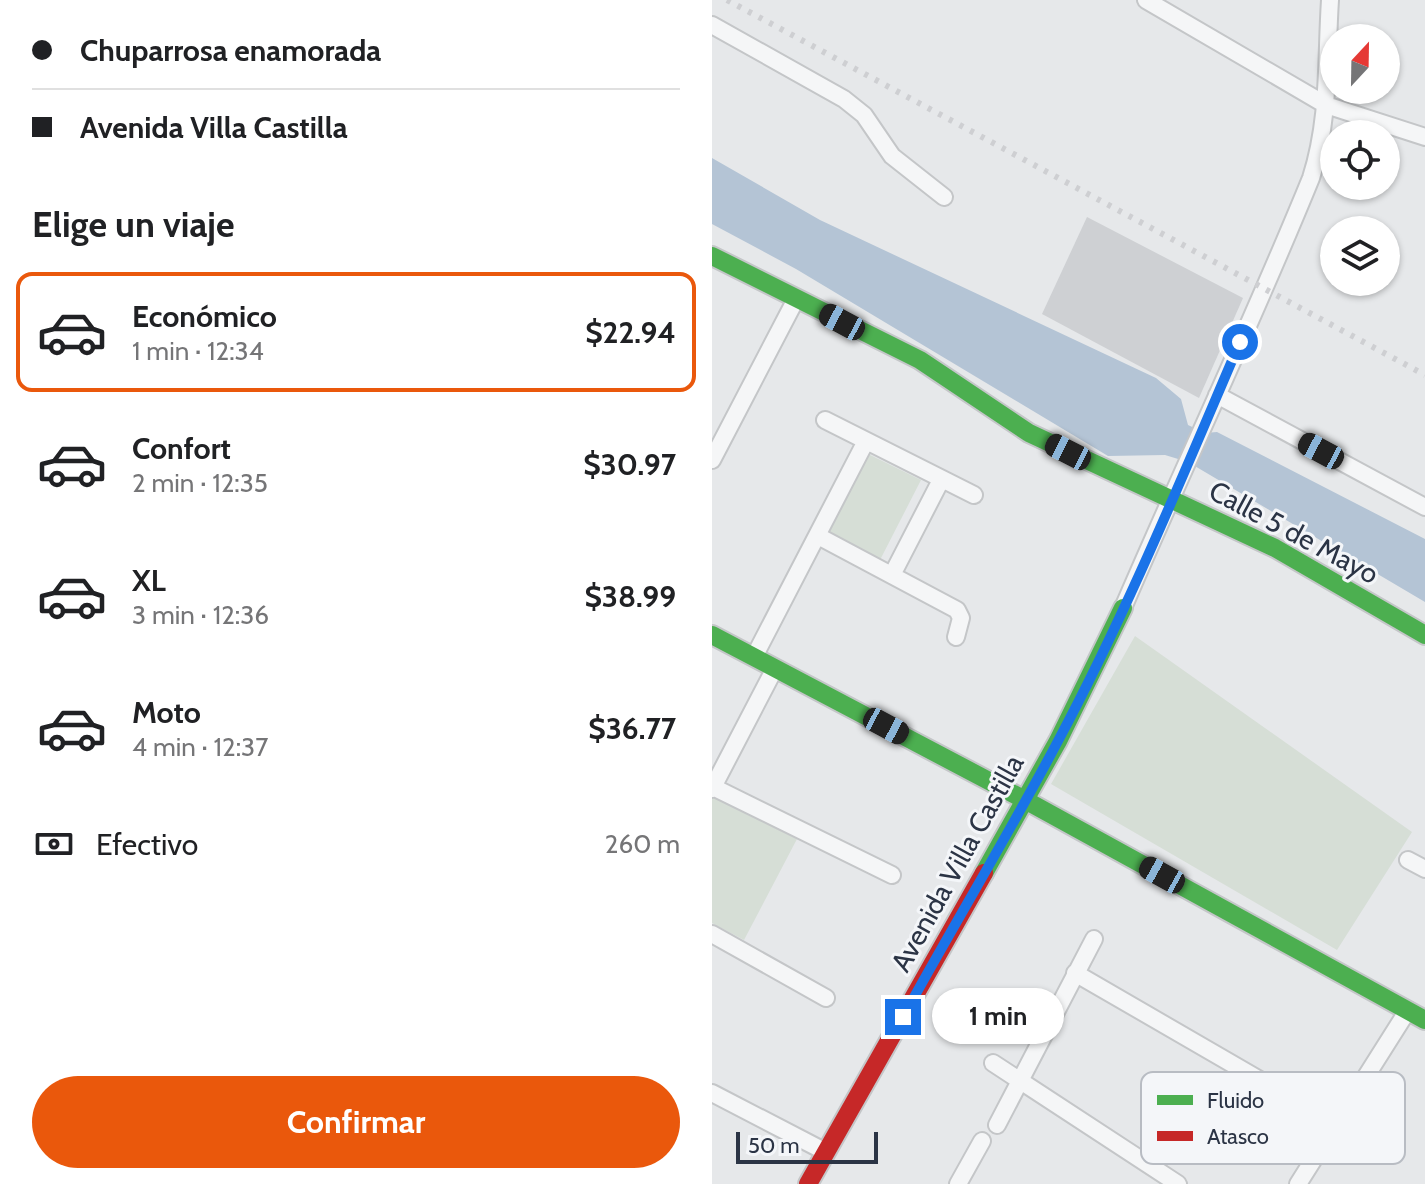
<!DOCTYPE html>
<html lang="es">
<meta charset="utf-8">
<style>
body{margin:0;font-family:Cabin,sans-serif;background:#f2f2f2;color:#202124;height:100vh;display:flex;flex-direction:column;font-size:30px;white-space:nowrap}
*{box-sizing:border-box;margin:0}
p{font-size:26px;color:#757577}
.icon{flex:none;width:44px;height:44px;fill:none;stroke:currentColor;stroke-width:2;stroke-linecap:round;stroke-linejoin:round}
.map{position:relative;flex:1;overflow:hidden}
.details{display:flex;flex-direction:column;background:#fff;width:712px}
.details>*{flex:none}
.banner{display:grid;align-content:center;height:176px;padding:0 32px;background:#fff}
.needle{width:52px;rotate:22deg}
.controls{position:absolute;left:608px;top:24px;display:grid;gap:16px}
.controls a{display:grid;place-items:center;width:80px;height:80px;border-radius:50%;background:#fff;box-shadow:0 2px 6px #0004;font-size:40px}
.scale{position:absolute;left:24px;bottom:20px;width:142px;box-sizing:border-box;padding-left:8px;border:4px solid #2b3445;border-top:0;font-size:22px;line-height:28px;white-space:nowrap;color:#2b3445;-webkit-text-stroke:6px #f4f6f9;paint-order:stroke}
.end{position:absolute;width:36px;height:36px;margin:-18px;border:10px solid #1a73e8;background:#fff;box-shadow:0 0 0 4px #fff}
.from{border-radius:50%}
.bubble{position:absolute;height:56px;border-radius:28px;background:#fff;box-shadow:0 2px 6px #0004;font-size:26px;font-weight:700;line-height:56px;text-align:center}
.car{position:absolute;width:24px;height:48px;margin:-24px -12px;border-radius:10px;box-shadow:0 0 6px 2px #0007;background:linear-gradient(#222 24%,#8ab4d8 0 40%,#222 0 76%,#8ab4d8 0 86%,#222 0)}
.banner b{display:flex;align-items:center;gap:28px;height:76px;font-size:30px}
.banner b+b{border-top:2px solid #e0e0e0}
.banner i{width:20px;height:20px;background:#202124}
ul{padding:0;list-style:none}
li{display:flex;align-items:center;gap:24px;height:120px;margin:0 16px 12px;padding:0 16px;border:4px solid transparent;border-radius:16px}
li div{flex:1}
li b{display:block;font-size:30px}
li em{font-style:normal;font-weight:700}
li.current{border-color:#ea580c}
li>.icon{width:72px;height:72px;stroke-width:1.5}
h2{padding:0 32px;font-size:36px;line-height:96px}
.pay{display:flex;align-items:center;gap:20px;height:88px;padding:0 32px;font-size:30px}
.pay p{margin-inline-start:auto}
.primary-button{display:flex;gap:16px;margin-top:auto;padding:16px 32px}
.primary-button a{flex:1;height:92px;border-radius:48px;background:#ea580c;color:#fff;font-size:32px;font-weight:700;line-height:92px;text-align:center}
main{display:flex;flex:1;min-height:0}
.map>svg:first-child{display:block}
</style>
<main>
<section class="details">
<div class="banner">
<b><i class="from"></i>Chuparrosa enamorada</b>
<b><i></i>Avenida Villa Castilla</b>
</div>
<h2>Elige un viaje</h2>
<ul>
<li class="current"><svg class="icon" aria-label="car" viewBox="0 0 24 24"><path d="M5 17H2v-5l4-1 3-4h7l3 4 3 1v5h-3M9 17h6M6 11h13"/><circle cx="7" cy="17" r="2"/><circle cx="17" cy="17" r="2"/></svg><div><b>Económico</b><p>1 min · 12:34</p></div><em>$22.94</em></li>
<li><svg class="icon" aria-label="car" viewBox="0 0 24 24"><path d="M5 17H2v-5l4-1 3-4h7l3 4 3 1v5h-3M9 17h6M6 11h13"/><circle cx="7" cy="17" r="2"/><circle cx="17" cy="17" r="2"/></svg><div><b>Confort</b><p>2 min · 12:35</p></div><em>$30.97</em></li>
<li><svg class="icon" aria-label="car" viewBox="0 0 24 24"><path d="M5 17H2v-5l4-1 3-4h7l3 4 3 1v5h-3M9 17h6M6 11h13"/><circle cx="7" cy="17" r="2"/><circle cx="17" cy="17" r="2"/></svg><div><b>XL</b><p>3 min · 12:36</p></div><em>$38.99</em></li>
<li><svg class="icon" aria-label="car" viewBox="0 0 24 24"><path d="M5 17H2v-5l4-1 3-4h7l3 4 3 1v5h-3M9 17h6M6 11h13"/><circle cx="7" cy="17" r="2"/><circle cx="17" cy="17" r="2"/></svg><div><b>Moto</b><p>4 min · 12:37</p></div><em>$36.77</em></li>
</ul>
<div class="pay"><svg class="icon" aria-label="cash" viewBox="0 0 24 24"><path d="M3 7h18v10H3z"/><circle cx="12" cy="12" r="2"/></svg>Efectivo<p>260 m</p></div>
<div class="primary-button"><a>Confirmar</a></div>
</section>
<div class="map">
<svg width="713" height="1184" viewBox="0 0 713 1184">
<rect width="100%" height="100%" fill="#e6e8ea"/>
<path fill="#d6ded6" d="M 152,452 L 209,480 L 168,560 L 116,533 Z
M 423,636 L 700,832 L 625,950 L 339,784 Z
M 0,795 L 85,839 L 32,940 L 0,923 Z"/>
<path fill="#b4c4d5" d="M 0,158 L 108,220 L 444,378 L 469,399 L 476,425 L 493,433 L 505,432 L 713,539 L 713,602 L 476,462 L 453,455 L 396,456 L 84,269 L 0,224 Z"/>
<path fill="#ced0d3" d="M 375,217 L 531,298 L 487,398 L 330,314 Z"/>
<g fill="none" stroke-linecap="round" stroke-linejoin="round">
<g stroke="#c4c6c8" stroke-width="20">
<path id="street" d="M 434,0 L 614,105 L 713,137
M 0,25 L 132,99 L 152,115 L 180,156 L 232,197
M 505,395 L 713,507
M 113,420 L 262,495
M 0,460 L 84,299
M 106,536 L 245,610 L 249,618 L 244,637
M 180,575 L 229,480
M 411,608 C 473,464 540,323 599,178 C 618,119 614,61 618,0
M 42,657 L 154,441
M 1,787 L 180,875
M 0,789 L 63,668
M 696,860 L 713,869
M 0,934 L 114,998
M 363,973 L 624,1124
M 281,1063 L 466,1184
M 0,1093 L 114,1152
M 285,1125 L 382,939
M 246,1184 L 270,1141
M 586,1184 L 696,1010"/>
</g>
<g stroke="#c4c6c8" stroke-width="22">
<path id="fast" d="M 0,256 L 208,360 L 317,433 L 563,548 L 713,635
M 0,635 L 313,800 L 713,1020
M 272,873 L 346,741 L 411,608"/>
</g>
<g stroke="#c4c6c8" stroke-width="22">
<path id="jam" d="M 96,1184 L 272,873"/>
</g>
<use href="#street" stroke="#f5f6f7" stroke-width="16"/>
<use href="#fast" stroke="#4caf50" stroke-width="18"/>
<use href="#jam" stroke="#c62828" stroke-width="18"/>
<path stroke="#cecfd2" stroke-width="6" stroke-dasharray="4 8" stroke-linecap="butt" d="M 15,0 L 713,375"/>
</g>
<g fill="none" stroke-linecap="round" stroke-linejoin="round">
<path stroke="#1a73e8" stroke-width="10" d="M 191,1017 C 242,924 297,834 346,741 C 415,612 471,475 528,342"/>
</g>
<g text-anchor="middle" stroke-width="6" stroke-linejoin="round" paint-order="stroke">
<g font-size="28" fill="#2b3445" stroke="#f4f6f9">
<text transform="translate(582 532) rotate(28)" y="10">Calle 5 de Mayo</text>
<text transform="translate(245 863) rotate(-61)" y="10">Avenida Villa Castilla</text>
</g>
</g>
<rect x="429" y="1072" width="264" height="92" rx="12" fill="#f4f6f9" stroke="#b8bcc3" stroke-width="2"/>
<rect x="445" y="1095" width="36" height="10" fill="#4caf50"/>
<rect x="445" y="1131" width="36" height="10" fill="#c62828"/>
<g font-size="22" fill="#2b3445">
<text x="495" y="1108">Fluido</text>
<text x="495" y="1144">Atasco</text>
</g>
</svg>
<div class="controls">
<a><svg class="needle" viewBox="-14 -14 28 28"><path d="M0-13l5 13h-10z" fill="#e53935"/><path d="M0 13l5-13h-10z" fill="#757577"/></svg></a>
<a><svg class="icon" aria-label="locate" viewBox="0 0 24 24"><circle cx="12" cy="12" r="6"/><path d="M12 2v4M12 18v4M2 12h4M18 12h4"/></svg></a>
<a><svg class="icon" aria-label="layers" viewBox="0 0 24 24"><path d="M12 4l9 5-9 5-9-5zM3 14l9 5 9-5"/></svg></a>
</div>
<div class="scale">50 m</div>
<i class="end from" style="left:528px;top:342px"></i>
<i class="end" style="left:191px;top:1017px"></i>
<div class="bubble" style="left:220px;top:988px;width:132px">1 min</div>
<i class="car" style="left:130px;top:322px;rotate:298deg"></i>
<i class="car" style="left:609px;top:451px;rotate:298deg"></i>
<i class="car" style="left:356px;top:452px;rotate:297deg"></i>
<i class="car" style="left:174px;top:726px;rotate:118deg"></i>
<i class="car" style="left:450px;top:875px;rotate:299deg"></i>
</div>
</main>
